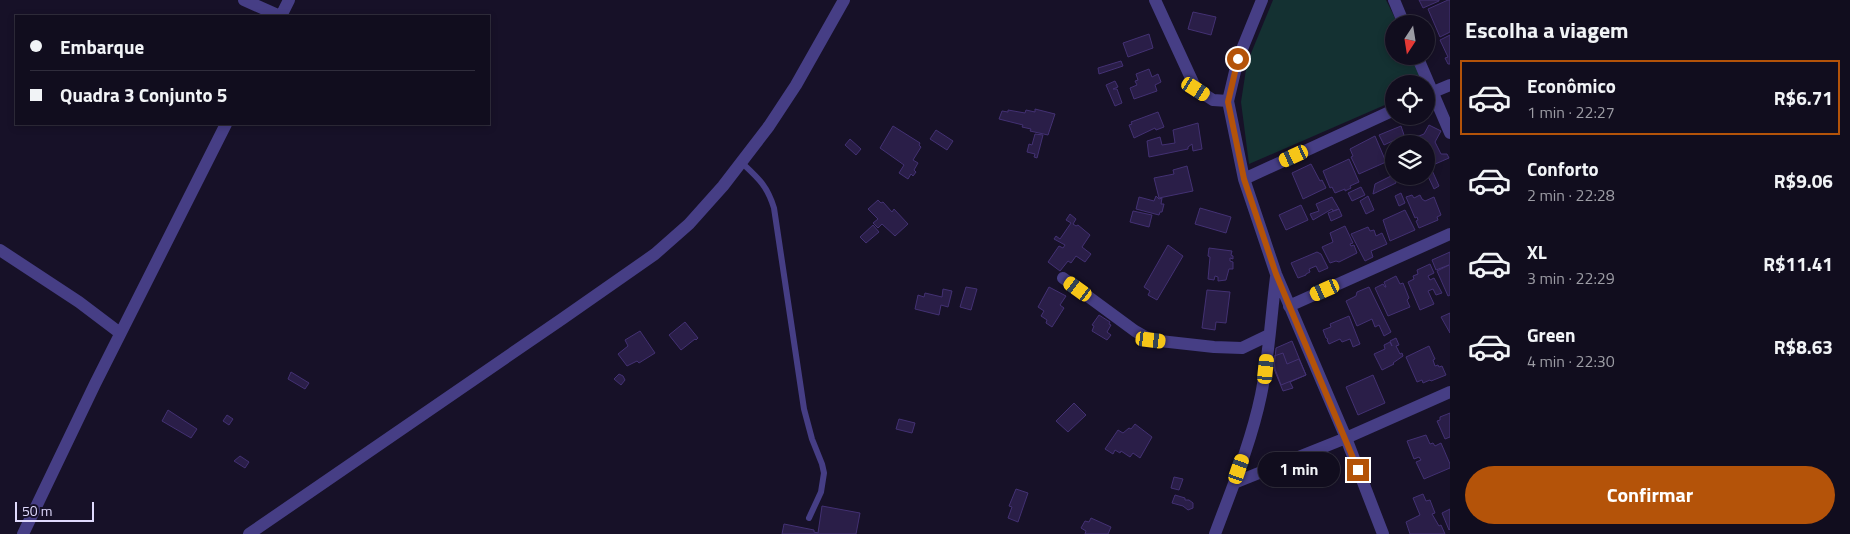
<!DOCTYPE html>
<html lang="pt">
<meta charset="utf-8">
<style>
body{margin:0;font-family:"Titillium Web",sans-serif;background:#1e1b2b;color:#f1f3f6;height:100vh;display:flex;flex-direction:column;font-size:19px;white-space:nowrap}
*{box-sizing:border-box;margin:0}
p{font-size:16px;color:#9c9ca4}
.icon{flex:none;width:28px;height:28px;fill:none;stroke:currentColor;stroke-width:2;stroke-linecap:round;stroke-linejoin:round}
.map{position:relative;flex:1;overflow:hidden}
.side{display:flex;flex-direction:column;background:#110d1e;width:400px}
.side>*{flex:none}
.hud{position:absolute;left:15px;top:15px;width:475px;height:110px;border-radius:0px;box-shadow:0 2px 8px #0003,0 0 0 1px #302d3c;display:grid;align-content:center;height:110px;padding:0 15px;background:#110d1e}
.needle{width:32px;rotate:192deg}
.buttons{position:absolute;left:1385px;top:15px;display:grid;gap:10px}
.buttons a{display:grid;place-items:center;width:50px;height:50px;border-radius:50%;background:#110d1e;box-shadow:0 2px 8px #0003,0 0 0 1px #302d3c;font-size:25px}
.scale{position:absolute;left:15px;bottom:12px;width:79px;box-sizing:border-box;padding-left:5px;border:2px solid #e0dafd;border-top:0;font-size:14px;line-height:18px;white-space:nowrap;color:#e0dafd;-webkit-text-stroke:4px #171128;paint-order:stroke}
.end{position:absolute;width:22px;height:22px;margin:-11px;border:6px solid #b45309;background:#fff;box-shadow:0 0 0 2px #fff}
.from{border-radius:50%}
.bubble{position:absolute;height:35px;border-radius:18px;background:#110d1e;box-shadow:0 2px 8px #0003,0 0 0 1px #302d3c;font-size:16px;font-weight:700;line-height:35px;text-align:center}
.car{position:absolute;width:15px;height:30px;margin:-15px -8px;border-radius:6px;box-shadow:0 0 4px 1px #0007;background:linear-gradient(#f5c518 24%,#345 0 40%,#f5c518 0 76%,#345 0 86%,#f5c518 0)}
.hud b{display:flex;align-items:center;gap:18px;height:48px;font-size:19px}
.hud b+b{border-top:1px solid #302d3c}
.hud i{width:12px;height:12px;background:#f1f3f6}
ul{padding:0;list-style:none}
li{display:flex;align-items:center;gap:15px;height:75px;margin:0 10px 8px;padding:0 5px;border:2px solid transparent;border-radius:0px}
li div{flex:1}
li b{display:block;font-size:19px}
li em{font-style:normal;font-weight:700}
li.on{border-color:#b45309}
li>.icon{width:45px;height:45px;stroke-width:1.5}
h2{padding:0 15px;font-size:22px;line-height:60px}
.action{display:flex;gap:10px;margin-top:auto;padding:10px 15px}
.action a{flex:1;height:58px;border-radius:30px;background:#b45309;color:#fff;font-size:20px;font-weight:700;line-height:58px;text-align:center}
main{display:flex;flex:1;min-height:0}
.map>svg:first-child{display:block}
</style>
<main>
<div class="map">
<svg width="1450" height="534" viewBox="0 0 1450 534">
<rect width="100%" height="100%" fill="#171128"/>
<path fill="#143132" d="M 1273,0 L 1386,0 L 1398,24 L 1394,24 L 1394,56 L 1414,56 L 1426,84 L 1394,84 L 1394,101 L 1249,164 L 1241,102 L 1247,63 Z"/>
<path fill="#2a1e48" stroke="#433173" d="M 1419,0 L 1439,0 L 1439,1 L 1423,8 Z
M 1448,0 L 1450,0 L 1450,32 L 1440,37 L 1428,9 Z
M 1193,12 L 1216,17 L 1211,35 L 1188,29 Z
M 1149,34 L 1153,48 L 1128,57 L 1123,43 Z
M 1450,35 L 1450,64 L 1448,64 L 1445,58 L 1448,57 L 1440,40 Z
M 1121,61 L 1123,66 L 1099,74 L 1098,68 Z
M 1149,69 L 1152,77 L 1158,74 L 1161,82 L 1155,85 L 1157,91 L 1134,99 L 1130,88 L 1137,85 L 1135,81 L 1138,80 L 1136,74 Z
M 1115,81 L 1118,87 L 1113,89 L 1117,89 L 1122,103 L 1115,106 L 1106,85 Z
M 1035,109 L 1055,114 L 1048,135 L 1030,131 L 1031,129 L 1022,127 L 1023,125 L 999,119 L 1002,111 L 1008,112 L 1008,110 L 1025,113 L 1026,110 L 1035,112 Z
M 1158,112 L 1164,127 L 1156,130 L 1155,128 L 1134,138 L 1129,125 L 1132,124 L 1131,122 Z
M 1198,123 L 1202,149 L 1193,151 L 1192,144 L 1188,147 L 1188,149 L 1149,157 L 1147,141 L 1160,137 L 1162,145 L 1175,143 L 1173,130 Z
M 1429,125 L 1441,131 L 1435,142 L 1441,154 L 1447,154 L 1449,158 L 1426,168 L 1426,144 L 1414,144 L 1413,140 L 1415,136 L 1419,136 L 1424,134 Z
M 893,126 L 920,143 L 919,145 L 921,147 L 913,160 L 918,163 L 914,170 L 916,172 L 913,176 L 911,174 L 908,179 L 899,173 L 904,165 L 880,148 Z
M 1401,126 L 1406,141 L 1409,139 L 1411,144 L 1399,144 L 1397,139 L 1384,145 L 1379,135 Z
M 936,130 L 953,141 L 947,150 L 930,139 Z
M 1035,134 L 1043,135 L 1037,158 L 1034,157 L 1035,154 L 1027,152 L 1029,144 L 1032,145 Z
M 1375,136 L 1386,162 L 1359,174 L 1351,157 L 1353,156 L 1350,149 Z
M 850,139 L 861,149 L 856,155 L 845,145 Z
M 1349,159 L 1359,182 L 1350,186 L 1351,188 L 1345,191 L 1345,189 L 1335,193 L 1332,187 L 1330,188 L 1323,171 Z
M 1311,164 L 1320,181 L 1322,180 L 1326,188 L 1303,199 L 1292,173 Z
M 1187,166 L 1193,191 L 1159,198 L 1154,178 L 1174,174 L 1173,170 Z
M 1431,168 L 1439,186 L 1434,189 L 1426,172 L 1426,170 Z
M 1393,175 L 1396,183 L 1373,194 L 1375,184 Z
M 1361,187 L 1365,195 L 1352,201 L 1348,193 Z
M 1401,193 L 1405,203 L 1399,206 L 1395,196 Z
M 1412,195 L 1414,198 L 1420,195 L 1422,199 L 1425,201 L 1434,197 L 1441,215 L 1437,217 L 1438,220 L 1419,228 L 1416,221 L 1418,220 L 1417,217 L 1415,218 L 1406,197 Z
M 1156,196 L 1159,199 L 1162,198 L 1161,204 L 1164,204 L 1162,212 L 1160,212 L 1159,215 L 1136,209 L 1139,197 L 1154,201 Z
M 1368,196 L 1374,210 L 1366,214 L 1360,201 Z
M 1332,197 L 1339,209 L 1333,211 L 1332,209 L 1313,220 L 1310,214 L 1319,211 L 1316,204 Z
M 878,200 L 881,203 L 883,202 L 892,212 L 894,209 L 908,224 L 895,236 L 882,224 L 878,228 L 873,223 L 878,219 L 868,209 Z
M 1301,205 L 1308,220 L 1286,230 L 1279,215 Z
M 1200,208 L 1231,217 L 1226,233 L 1195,224 Z
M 1339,209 L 1342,216 L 1331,221 L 1328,213 Z
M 1405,210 L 1415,230 L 1390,241 L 1383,220 Z
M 1133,211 L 1152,215 L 1149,227 L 1130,222 Z
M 1070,214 L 1076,219 L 1073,224 L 1076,226 L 1078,225 L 1090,235 L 1082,247 L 1091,254 L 1085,262 L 1076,256 L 1071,263 L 1068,261 L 1060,271 L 1048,262 L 1059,246 L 1063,248 L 1065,245 L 1054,239 L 1056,236 L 1060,239 L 1071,223 L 1066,220 Z
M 873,225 L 879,232 L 866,243 L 860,237 Z
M 1345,226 L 1353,243 L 1350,244 L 1351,246 L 1354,245 L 1357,253 L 1339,262 L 1336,261 L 1330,263 L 1322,247 L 1333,242 L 1330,233 Z
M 1368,227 L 1370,231 L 1374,230 L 1376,236 L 1382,233 L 1387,244 L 1371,251 L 1373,257 L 1365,261 L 1351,234 Z
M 1168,245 L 1183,256 L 1157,300 L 1148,295 L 1150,291 L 1144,287 Z
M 1209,248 L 1232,251 L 1231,255 L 1233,256 L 1233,259 L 1230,258 L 1230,261 L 1233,262 L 1233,269 L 1229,269 L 1226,280 L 1218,281 L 1218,277 L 1215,276 L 1214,280 L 1208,279 L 1210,257 L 1208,256 Z
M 1317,252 L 1321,254 L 1328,268 L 1319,272 L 1316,266 L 1309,269 L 1310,272 L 1306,274 L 1306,275 L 1298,278 L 1291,263 Z
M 1450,252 L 1450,295 L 1448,296 L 1437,271 L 1449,265 L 1436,270 L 1432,260 Z
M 1430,264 L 1434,273 L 1428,276 L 1430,280 L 1434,278 L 1442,293 L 1436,295 L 1433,289 L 1428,291 L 1434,304 L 1420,310 L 1408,282 L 1414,279 L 1413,276 L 1418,274 L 1417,270 Z
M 1396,276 L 1400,284 L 1403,283 L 1409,298 L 1407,300 L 1410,307 L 1388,316 L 1375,288 L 1383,284 L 1385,287 L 1386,287 L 1384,282 Z
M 966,287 L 977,289 L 971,310 L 960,307 Z
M 1049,287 L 1066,296 L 1060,305 L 1064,308 L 1052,327 L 1046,323 L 1047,320 L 1041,316 L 1044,311 L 1038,307 Z
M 1369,287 L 1391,332 L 1384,336 L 1379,325 L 1375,327 L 1372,319 L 1357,326 L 1346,301 L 1356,296 L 1357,292 Z
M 943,289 L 952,291 L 948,307 L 941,305 L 939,315 L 915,309 L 918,295 L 924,297 L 925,293 L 942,297 Z
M 1207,290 L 1230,292 L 1226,323 L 1216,322 L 1215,330 L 1202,328 Z
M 1450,313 L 1450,333 L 1441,317 Z
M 1099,315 L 1110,322 L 1109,324 L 1111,325 L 1107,332 L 1111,335 L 1107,340 L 1092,331 L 1094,326 L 1092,325 Z
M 1349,316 L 1360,344 L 1353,347 L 1350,339 L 1342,342 L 1340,339 L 1329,344 L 1327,340 L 1328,339 L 1326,338 L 1323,330 L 1331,327 L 1330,324 Z
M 685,322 L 698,338 L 696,340 L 695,339 L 681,350 L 669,335 Z
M 640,331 L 655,353 L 639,363 L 637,361 L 627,366 L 618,354 L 628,346 L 625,340 Z
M 1396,338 L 1399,345 L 1396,346 L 1400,354 L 1402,353 L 1403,356 L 1393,363 L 1394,364 L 1382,370 L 1374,354 L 1385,349 L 1384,345 L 1390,342 L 1392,346 L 1390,341 Z
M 1292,341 L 1306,375 L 1290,382 L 1293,388 L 1283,391 L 1274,369 L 1276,348 Z
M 1429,346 L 1435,359 L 1433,360 L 1435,366 L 1438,365 L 1439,367 L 1442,366 L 1446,375 L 1431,381 L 1430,380 L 1423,383 L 1422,380 L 1417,382 L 1406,357 Z
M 1283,353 L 1287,364 L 1299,359 L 1306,375 L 1281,385 L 1275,369 L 1274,356 Z
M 291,372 L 309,383 L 305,389 L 288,379 Z
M 619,374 L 623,376 L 625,380 L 621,385 L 614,379 Z
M 1373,375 L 1385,403 L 1358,415 L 1346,387 Z
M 1074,403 L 1086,415 L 1068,432 L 1056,421 Z
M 168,410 L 197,429 L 191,438 L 162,421 Z
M 1450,413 L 1450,437 L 1445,439 L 1437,421 L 1440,420 L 1440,417 Z
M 227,415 L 233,419 L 229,425 L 223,421 Z
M 899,419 L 915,423 L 912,433 L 896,429 Z
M 1135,424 L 1152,437 L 1140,458 L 1133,453 L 1130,457 L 1121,451 L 1120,453 L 1115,450 L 1113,454 L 1105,449 L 1118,430 L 1123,433 L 1129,428 L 1131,429 Z
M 1426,435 L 1430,444 L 1433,443 L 1435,446 L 1441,443 L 1450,464 L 1450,468 L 1424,479 L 1416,462 L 1421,460 L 1419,457 L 1414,459 L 1407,441 Z
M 240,456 L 249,462 L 245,468 L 234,461 Z
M 1174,477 L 1183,479 L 1179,490 L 1171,488 Z
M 1016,489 L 1028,493 L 1018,522 L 1008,518 L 1012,507 L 1009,506 Z
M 1423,494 L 1426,501 L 1430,500 L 1435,513 L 1432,514 L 1439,526 L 1441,525 L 1445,534 L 1410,534 L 1406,522 L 1420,515 L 1413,498 Z
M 1175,495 L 1185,498 L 1185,500 L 1189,500 L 1193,503 L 1193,508 L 1188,510 L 1183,506 L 1172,503 Z
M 822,506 L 860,513 L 856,534 L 782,534 L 784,524 L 814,530 L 814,532 L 818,533 Z
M 1450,509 L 1450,529 L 1449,530 L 1442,513 Z
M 1091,518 L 1111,527 L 1108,534 L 1085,534 L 1086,531 L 1081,528 L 1085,521 L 1089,522 Z"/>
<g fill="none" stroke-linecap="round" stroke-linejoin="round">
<path stroke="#463e85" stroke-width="6" d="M 741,162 C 758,178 767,185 774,208 L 804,409 L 812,439 L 822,464 L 824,473 L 821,492 L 809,518"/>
<path stroke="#463e85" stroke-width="12" d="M 244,0 L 280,16
M 1155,0 L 1196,89 L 1213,100 L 1228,101
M 1262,0 L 1238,59 L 1228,101 L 1244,179 L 1276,274 L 1346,438 L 1383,534
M 1394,0 L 1404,24
M 281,16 L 289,0
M 1417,56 L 1450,133
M 1426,95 L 1450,85
M 1244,179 L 1394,110
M 0,250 L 79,302 L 120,333
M 1063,278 L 1135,331 L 1151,340 L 1214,347 L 1242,348 L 1269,335
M 1289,306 L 1450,234
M 1234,483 L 1346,438 L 1450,392
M 23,534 L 95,384 L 226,124
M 249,534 L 562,319 L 655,254 L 689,224 L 723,186 L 769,126 L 796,85 L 844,0
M 1215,534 C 1232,488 1251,443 1261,395 C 1269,356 1271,316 1276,277"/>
</g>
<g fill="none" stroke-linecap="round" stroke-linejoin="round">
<path stroke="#b45309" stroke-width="6" d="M 1238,59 L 1228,102 L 1244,179 L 1276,274 L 1358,470"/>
</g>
</svg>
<div class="buttons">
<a><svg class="needle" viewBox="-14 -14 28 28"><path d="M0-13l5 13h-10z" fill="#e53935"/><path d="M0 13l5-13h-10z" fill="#9c9ca4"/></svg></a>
<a><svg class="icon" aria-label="locate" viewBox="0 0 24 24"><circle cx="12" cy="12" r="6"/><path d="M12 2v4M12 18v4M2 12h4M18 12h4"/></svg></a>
<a><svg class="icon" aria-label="layers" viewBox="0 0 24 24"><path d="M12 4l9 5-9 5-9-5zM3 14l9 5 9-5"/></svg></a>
</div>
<div class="scale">50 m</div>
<i class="end from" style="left:1238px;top:59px"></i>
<i class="end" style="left:1358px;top:470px"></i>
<div class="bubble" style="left:1258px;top:452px;width:82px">1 min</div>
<i class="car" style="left:1196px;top:89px;rotate:122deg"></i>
<i class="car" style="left:1294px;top:156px;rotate:245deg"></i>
<i class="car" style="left:1078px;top:289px;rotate:306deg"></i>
<i class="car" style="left:1325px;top:290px;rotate:246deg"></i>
<i class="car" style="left:1151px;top:340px;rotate:97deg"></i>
<i class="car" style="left:1266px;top:369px;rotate:6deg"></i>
<i class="car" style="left:1239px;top:469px;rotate:19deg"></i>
<div class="hud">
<b><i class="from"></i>Embarque</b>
<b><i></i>Quadra 3 Conjunto 5</b>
</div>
</div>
<section class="side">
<h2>Escolha a viagem</h2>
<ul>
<li class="on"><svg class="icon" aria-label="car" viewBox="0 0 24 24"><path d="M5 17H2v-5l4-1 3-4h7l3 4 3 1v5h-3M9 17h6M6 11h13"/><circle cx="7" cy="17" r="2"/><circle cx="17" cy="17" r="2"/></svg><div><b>Econômico</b><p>1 min · 22:27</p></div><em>R$6.71</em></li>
<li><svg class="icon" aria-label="car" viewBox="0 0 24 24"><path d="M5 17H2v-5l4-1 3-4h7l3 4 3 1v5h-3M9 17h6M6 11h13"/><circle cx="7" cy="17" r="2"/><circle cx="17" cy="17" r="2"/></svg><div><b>Conforto</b><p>2 min · 22:28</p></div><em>R$9.06</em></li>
<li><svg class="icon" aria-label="car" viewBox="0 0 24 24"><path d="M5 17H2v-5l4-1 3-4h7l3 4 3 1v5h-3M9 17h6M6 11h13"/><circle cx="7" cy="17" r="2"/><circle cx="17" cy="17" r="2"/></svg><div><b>XL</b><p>3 min · 22:29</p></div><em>R$11.41</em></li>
<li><svg class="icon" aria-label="car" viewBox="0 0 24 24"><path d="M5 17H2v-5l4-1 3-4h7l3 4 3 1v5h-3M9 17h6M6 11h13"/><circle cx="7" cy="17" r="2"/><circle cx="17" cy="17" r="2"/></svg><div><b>Green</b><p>4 min · 22:30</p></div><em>R$8.63</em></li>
</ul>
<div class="action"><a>Confirmar</a></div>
</section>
</main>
